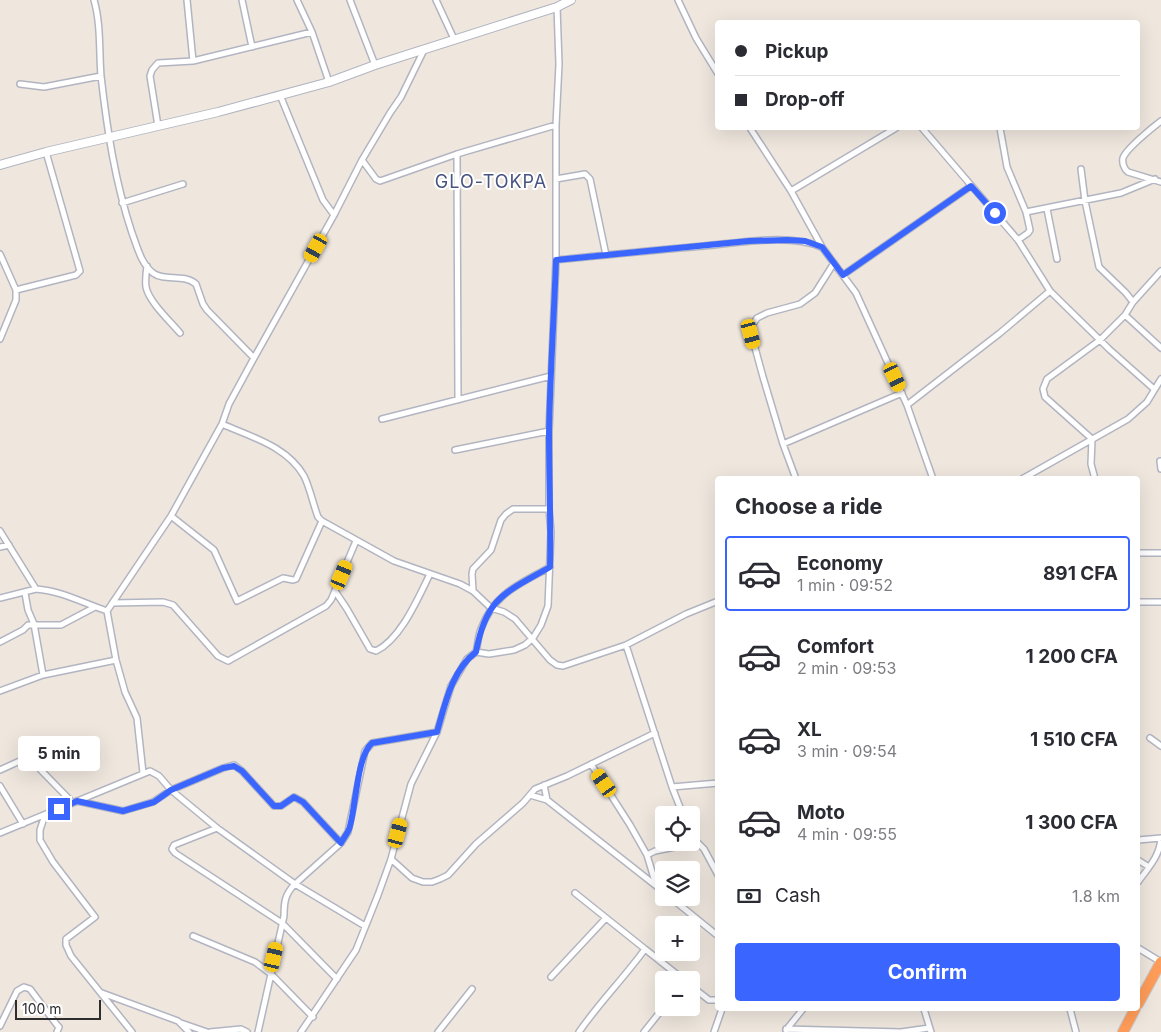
<!DOCTYPE html>
<meta charset="utf-8">
<style>
body{margin:0;font-family:Inter,sans-serif;background:#f2f2f3;color:#2b2b33;height:100vh;display:flex;flex-direction:column;font-size:19px;white-space:nowrap}
*{box-sizing:border-box;margin:0}
p{font-size:16px;color:#7c7c81}
.icon{flex:none;width:28px;height:28px;fill:none;stroke:currentColor;stroke-width:2;stroke-linecap:round;stroke-linejoin:round}
.map{position:relative;flex:1;overflow:hidden}
.panel{position:absolute;left:715px;top:476px;width:425px;height:535px;display:flex;flex-direction:column;background:#fff;border-radius:5px;box-shadow:0 5px 20px #0002}
.panel>*{flex:none}
.banner{position:absolute;left:715px;top:20px;width:425px;height:110px;border-radius:5px;box-shadow:0 5px 20px #0002;display:grid;align-content:center;height:110px;padding:0 20px;background:#fff}
.fabs{position:absolute;left:655px;top:806px;display:grid;gap:10px}
.fabs a{display:grid;place-items:center;width:45px;height:45px;border-radius:5px;background:#fff;box-shadow:0 5px 20px #0002;font-size:25px}
.scale{position:absolute;left:15px;bottom:12px;width:86px;box-sizing:border-box;padding-left:5px;border:2px solid #2d2d2d;border-top:0;font-size:14px;line-height:18px;white-space:nowrap;color:#2d2d2d;-webkit-text-stroke:4px #fff;paint-order:stroke}
.end{position:absolute;width:22px;height:22px;margin:-11px;border:6px solid #3b65ff;background:#fff;box-shadow:0 0 0 2px #fff}
.from{border-radius:50%}
.bubble{position:absolute;height:35px;border-radius:5px;background:#fff;box-shadow:0 5px 20px #0002;font-size:16px;font-weight:700;line-height:35px;text-align:center}
.car{position:absolute;width:15px;height:30px;margin:-15px -8px;border-radius:6px;box-shadow:0 0 4px 1px #0007;background:linear-gradient(#f5c518 24%,#345 0 40%,#f5c518 0 76%,#345 0 86%,#f5c518 0)}
.banner b{display:flex;align-items:center;gap:18px;height:48px;font-size:19px}
.banner b+b{border-top:1px solid #e1e1e2}
.banner i{width:12px;height:12px;background:#2b2b33}
ul{padding:0;list-style:none}
li{display:flex;align-items:center;gap:15px;height:75px;margin:0 10px 8px;padding:0 10px;border:2px solid transparent;border-radius:5px}
li div{flex:1}
li b{display:block;font-size:19px}
li em{font-style:normal;font-weight:700}
li.on{border-color:#3b65ff}
li>.icon{width:45px;height:45px;stroke-width:1.5}
h2{padding:0 20px;font-size:22px;line-height:60px}
.pay{display:flex;align-items:center;gap:12px;height:55px;padding:0 20px;font-size:19px}
.pay p{margin-inline-start:auto}
.cta{display:flex;gap:10px;margin-top:auto;padding:10px 20px}
.cta a{flex:1;height:58px;border-radius:5px;background:#3b65ff;color:#fff;font-size:20px;font-weight:700;line-height:58px;text-align:center}
.map>svg:first-child{display:block}
</style>
<div class="map">
<svg width="1161" height="1032" viewBox="0 0 1161 1032">
<rect width="100%" height="100%" fill="#efe7de"/>
<g fill="none" stroke-linecap="round" stroke-linejoin="round">
<g stroke="#b2b5c1" stroke-width="8">
<path id="street" d="M 94,0 C 101,24 99,51 101,76 C 107,129 115,182 132,233 C 137,246 141,264 153,273 C 165,282 183,273 196,284 L 203,304 L 207,310 L 254,358
M 187,0 L 193,61
M 242,0 L 252,47
M 297,0 L 312,32 L 329,82
M 350,0 L 375,65
M 436,0 L 454,39
M 678,0 L 696,38 L 718,74
M 20,84 L 44,87 L 101,76
M 280,95 L 323,200 L 334,215
M 1161,121 C 1153,127 1126,149 1123,158 C 1122,163 1124,169 1128,172 L 1161,182
M 158,126 L 150,76 L 152,70 L 158,63 L 193,61 L 312,32
M 750,128 L 791,191 L 822,247 L 856,293 L 907,405 L 933,479
M 922,128 L 1018,240 L 1050,291 L 1109,349 L 1154,389
M 1000,128 L 1007,167 L 1026,212 L 1030,230 L 1028,233 L 1018,240
M 457,154 L 458,400
M 362,160 L 376,179 L 380,181 L 457,154 L 556,125
M 1081,169 L 1085,201 L 1099,267 L 1126,293 L 1133,302
M 556,179 L 585,174 L 590,179 L 606,255
M 791,191 L 896,128
M 122,203 L 183,184
M 1047,209 L 1057,259
M 1026,212 L 1121,193 L 1155,179
M 0,254 L 16,290 L 16,300 L 0,339
M 556,260 C 606,255 655,250 704,246 C 738,243 790,233 821,247
M 147,266 C 146,273 145,280 146,287 C 149,302 170,321 180,333
M 843,275 L 971,186
M 16,290 L 76,275 L 80,271 L 46,152
M 1125,315 L 1161,348
M 907,405 L 1000,333 L 1050,291
M 382,419 L 551,376
M 222,424 C 251,437 287,446 304,476 C 310,488 313,504 318,517 L 322,521 L 394,561 L 460,584 L 473,591 L 491,608 L 504,612 L 515,619 L 550,660 L 557,665 L 563,666 L 626,645 L 686,614 L 718,601
M 783,444 L 902,393
M 455,450 L 549,431
M 1160,461 L 1161,469
M 796,479 L 783,444 L 763,377 L 751,333 L 753,324 L 757,318 L 767,313 L 800,304 L 815,293 L 834,263
M 1022,479 L 1128,419 L 1147,402 L 1161,379
M 1095,479 L 1091,464 L 1092,439 L 1045,397 L 1043,389 L 1047,379 L 1100,340 L 1125,315 L 1133,302 L 1161,271
M 171,516 L 214,550 L 237,601 L 283,578 L 293,580 L 296,579 L 322,521
M 0,531 L 36,589 C 62,591 83,603 107,611
M 0,547 L 9,545
M 1138,553 L 1161,553
M 335,591 L 347,609 L 370,649 L 376,651 C 401,639 418,598 430,574
M 473,591 L 472,574 L 473,569 L 491,550 L 501,520 L 506,514 L 513,509 L 549,509
M 25,593 L 28,610 L 34,624 L 43,675
M 0,598 L 36,589
M 1138,602 L 1161,602
M 113,603 L 163,602 L 173,605 L 218,656 L 228,661 L 326,606 L 331,600 L 356,541
M 0,642 L 23,630 L 28,625 L 61,625 L 95,607
M 626,645 L 672,787 L 683,815
M 476,652 C 478,644 478,636 481,629 C 494,593 520,584 550,567
M 0,691 L 43,675 L 116,660
M 1150,738 L 1161,746
M 591,764 L 630,825 L 647,855
M 0,770 L 22,760 L 31,760 L 73,803
M 143,773 L 137,718 L 125,692 L 116,660 L 107,611 L 171,516 L 222,424 L 229,404 L 254,358 L 334,215 L 362,160 L 390,113 L 401,97 L 424,50
M 544,785 L 547,800
M 0,786 L 23,824
M 672,787 L 718,783
M 530,795 L 547,800 L 664,892
M 77,801 L 123,811 L 153,802 L 171,790 L 223,768 L 234,765 L 242,771 L 274,806 L 281,806 L 294,797 L 303,802 L 341,843
M 45,815 L 40,830 L 40,840 L 53,862 L 95,917 L 66,939 L 66,945 L 71,956 L 132,1032
M 217,828 L 174,845 L 172,849 L 175,853 L 282,923 L 337,979
M 0,833 L 150,771 L 159,776 L 171,790 L 217,828 L 295,884 L 365,926
M 691,836 L 704,849 L 718,875
M 1138,840 L 1161,838
M 391,859 L 412,878 L 423,882 L 432,882 L 440,879 L 448,875 L 476,844 L 523,803 L 535,789 L 567,776 L 655,733
M 1138,860 L 1149,867
M 1138,882 C 1148,868 1160,856 1161,838
M 656,885 L 647,855 L 655,851 L 685,845 L 690,842
M 575,893 L 645,949
M 671,898 L 718,936
M 193,936 L 255,962 L 271,974 L 313,1017
M 1138,948 L 1161,962
M 551,977 L 606,918
M 691,986 L 709,1000 L 718,1000
M 102,993 L 178,1021 L 189,1032
M 924,1009 L 931,1032
M 1070,1009 L 1076,1032
M 181,1023 L 207,1032
M 0,1026 L 17,991 L 24,987 L 30,989 L 57,1025 L 59,1027 L 57,1032
M 786,1029 L 901,1032 L 929,1028
M 786,1030 L 803,1009
M 210,1032 L 241,1029 L 247,1032
M 258,1032 L 284,916 C 284,902 285,894 295,884 L 341,843 L 348,832 L 365,751 L 372,743 L 437,732
M 301,1032 L 356,950 L 378,895 L 391,859 L 411,784 L 437,732 L 451,686 L 467,659 L 476,652 L 489,654 L 514,650 L 525,645 L 533,638 L 541,625 L 548,606 L 551,532 L 549,509 L 549,431 L 556,260 L 556,125 L 559,64 L 557,7
M 438,1032 L 472,989
M 579,1032 C 599,1003 624,978 645,949 L 684,980
M 644,1032 L 664,1007
M 714,1032 L 722,1009"/>
</g>
<g stroke="#b2b5c1" stroke-width="10">
<path id="secondary" d="M 0,165 L 46,152 L 218,112 L 329,82 L 375,65 L 557,7 L 571,0"/>
</g>
<g stroke="#c8c8c8" stroke-width="12">
<path id="highway" d="M 1138,1004 L 1161,962
M 1123,1032 L 1135,1009"/>
</g>
<use href="#street" stroke="#fff" stroke-width="5"/>
<use href="#secondary" stroke="#fff" stroke-width="8"/>
<use href="#highway" stroke="#ff9c59" stroke-width="10"/>
</g>
<g fill="none" stroke-linecap="round" stroke-linejoin="round">
<path stroke="#3b65ff" stroke-width="6" d="M 59,809 L 77,801 L 123,811 L 154,802 L 171,790 L 223,768 L 234,766 L 242,771 L 274,806 L 281,806 L 294,797 L 303,802 L 341,843 C 344,837 349,832 350,826 C 356,805 357,756 372,743 L 437,732 C 445,704 452,670 476,652 C 486,597 505,593 550,567 C 551,523 549,478 549,433 C 550,375 554,318 556,260 L 749,241 L 787,240 L 805,241 L 822,247 L 843,275 L 971,186 L 995,213"/>
</g>
<g text-anchor="middle" stroke-width="4" stroke-linejoin="round" paint-order="stroke">
<g font-size="18" letter-spacing="1" fill="#485482" stroke="#fff">
<text x="491" y="188">GLO-TOKPA</text>
</g>
</g>
</svg>
<div class="fabs">
<a><svg class="icon" aria-label="locate" viewBox="0 0 24 24"><circle cx="12" cy="12" r="6"/><path d="M12 2v4M12 18v4M2 12h4M18 12h4"/></svg></a>
<a><svg class="icon" aria-label="layers" viewBox="0 0 24 24"><path d="M12 4l9 5-9 5-9-5zM3 14l9 5 9-5"/></svg></a>
<a>+</a>
<a>−</a>
</div>
<div class="scale">100 m</div>
<i class="end from" style="left:995px;top:213px"></i>
<i class="end" style="left:59px;top:809px"></i>
<div class="bubble" style="left:18px;top:736px;width:82px">5 min</div>
<i class="car" style="left:316px;top:248px;rotate:209deg"></i>
<i class="car" style="left:751px;top:334px;rotate:165deg"></i>
<i class="car" style="left:895px;top:377px;rotate:155deg"></i>
<i class="car" style="left:342px;top:575px;rotate:23deg"></i>
<i class="car" style="left:604px;top:783px;rotate:325deg"></i>
<i class="car" style="left:398px;top:833px;rotate:15deg"></i>
<i class="car" style="left:274px;top:957px;rotate:13deg"></i>
<div class="banner">
<b><i class="from"></i>Pickup</b>
<b><i></i>Drop-off</b>
</div>
<section class="panel">
<h2>Choose a ride</h2>
<ul>
<li class="on"><svg class="icon" aria-label="car" viewBox="0 0 24 24"><path d="M5 17H2v-5l4-1 3-4h7l3 4 3 1v5h-3M9 17h6M6 11h13"/><circle cx="7" cy="17" r="2"/><circle cx="17" cy="17" r="2"/></svg><div><b>Economy</b><p>1 min · 09:52</p></div><em>891 CFA</em></li>
<li><svg class="icon" aria-label="car" viewBox="0 0 24 24"><path d="M5 17H2v-5l4-1 3-4h7l3 4 3 1v5h-3M9 17h6M6 11h13"/><circle cx="7" cy="17" r="2"/><circle cx="17" cy="17" r="2"/></svg><div><b>Comfort</b><p>2 min · 09:53</p></div><em>1 200 CFA</em></li>
<li><svg class="icon" aria-label="car" viewBox="0 0 24 24"><path d="M5 17H2v-5l4-1 3-4h7l3 4 3 1v5h-3M9 17h6M6 11h13"/><circle cx="7" cy="17" r="2"/><circle cx="17" cy="17" r="2"/></svg><div><b>XL</b><p>3 min · 09:54</p></div><em>1 510 CFA</em></li>
<li><svg class="icon" aria-label="car" viewBox="0 0 24 24"><path d="M5 17H2v-5l4-1 3-4h7l3 4 3 1v5h-3M9 17h6M6 11h13"/><circle cx="7" cy="17" r="2"/><circle cx="17" cy="17" r="2"/></svg><div><b>Moto</b><p>4 min · 09:55</p></div><em>1 300 CFA</em></li>
</ul>
<div class="pay"><svg class="icon" aria-label="cash" viewBox="0 0 24 24"><path d="M3 7h18v10H3z"/><circle cx="12" cy="12" r="2"/></svg>Cash<p>1.8 km</p></div>
<div class="cta"><a>Confirm</a></div>
</section>
</div>
